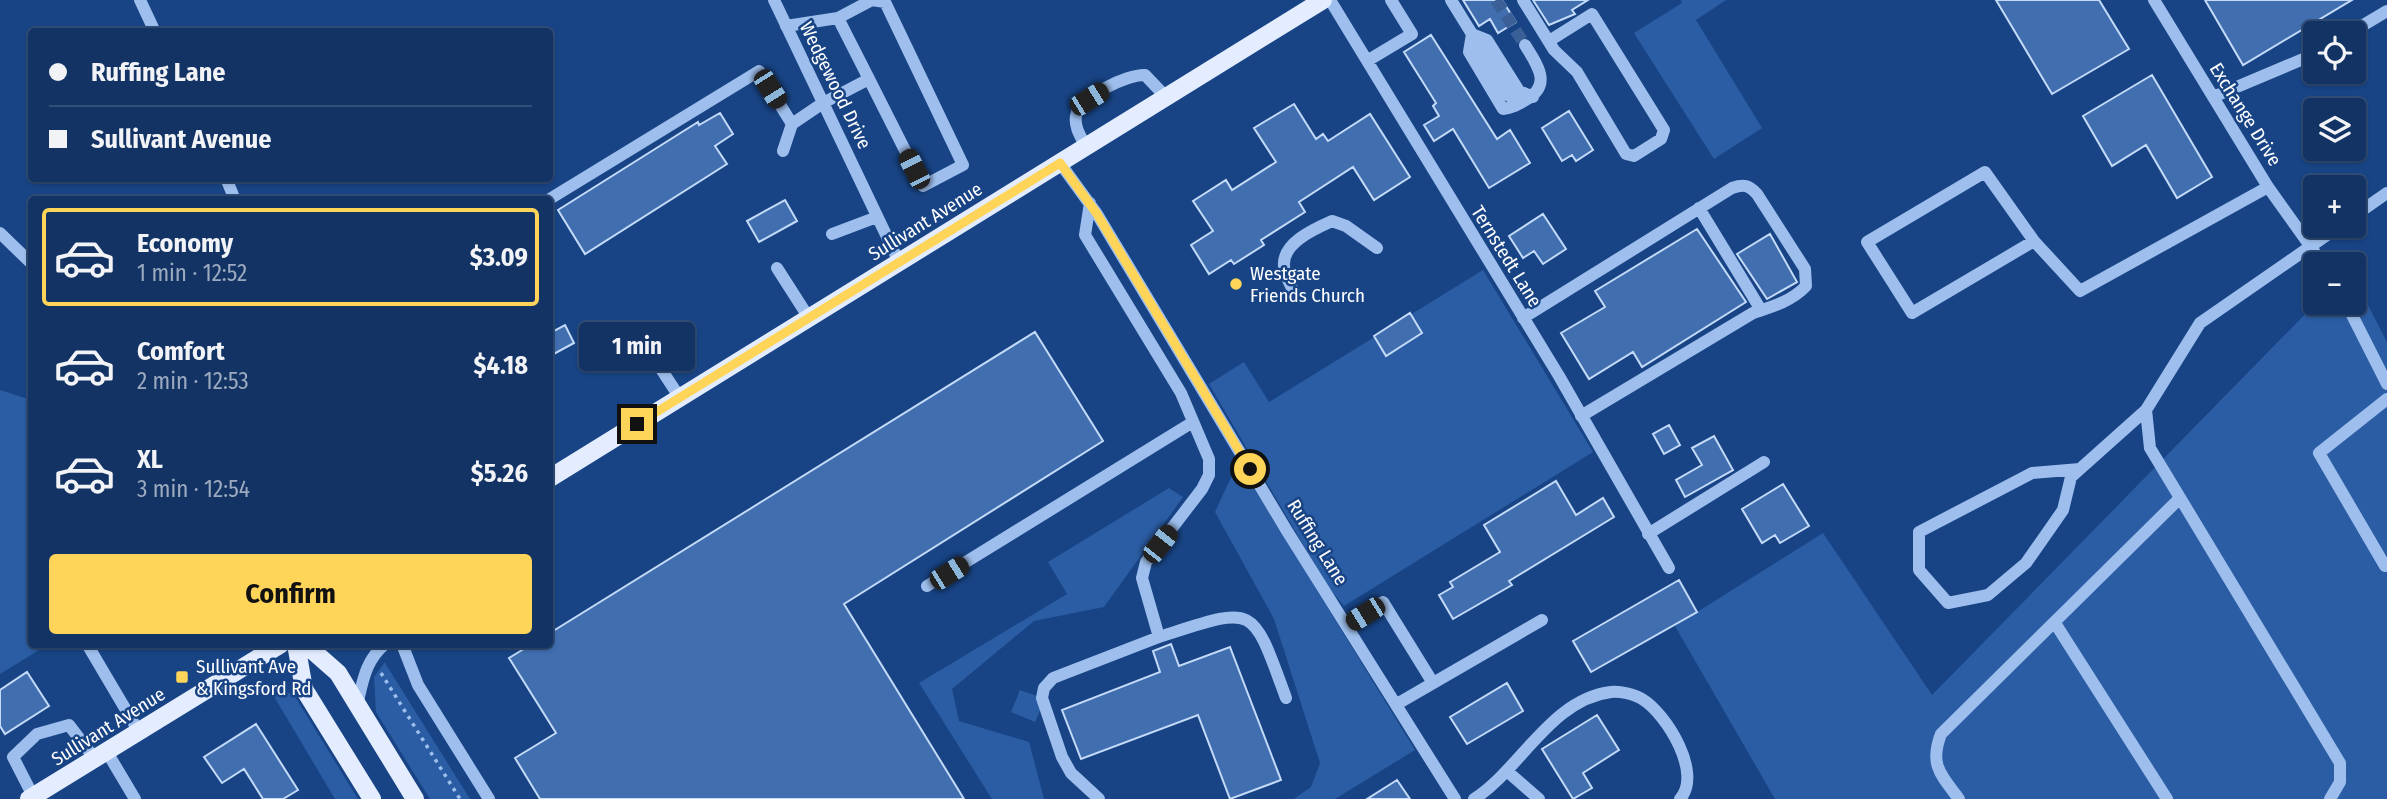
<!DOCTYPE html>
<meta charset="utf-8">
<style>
body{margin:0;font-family:"Fira Sans Condensed",sans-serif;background:#1b3b6a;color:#f1f3f6;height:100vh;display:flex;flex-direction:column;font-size:26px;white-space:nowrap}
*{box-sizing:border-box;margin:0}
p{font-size:23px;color:#9caabf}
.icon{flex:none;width:38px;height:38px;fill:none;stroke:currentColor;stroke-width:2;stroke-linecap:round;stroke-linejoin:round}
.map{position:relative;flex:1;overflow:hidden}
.drawer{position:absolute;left:28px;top:196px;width:525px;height:452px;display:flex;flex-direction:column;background:#123364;border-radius:7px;box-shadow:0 2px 5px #0004,0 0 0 2px #314e78}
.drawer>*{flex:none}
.banner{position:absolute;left:28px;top:28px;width:525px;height:154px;border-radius:7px;box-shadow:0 2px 5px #0004,0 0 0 2px #314e78;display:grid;align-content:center;height:154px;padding:0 21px;background:#123364}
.tools{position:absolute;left:2303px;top:21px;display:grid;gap:14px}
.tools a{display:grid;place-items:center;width:63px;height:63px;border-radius:7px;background:#123364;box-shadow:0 2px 5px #0004,0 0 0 2px #314e78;font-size:35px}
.end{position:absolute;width:32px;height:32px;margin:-16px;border:9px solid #ffd559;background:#111;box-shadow:0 0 0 4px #111}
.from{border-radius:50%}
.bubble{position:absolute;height:49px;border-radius:7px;background:#123364;box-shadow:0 2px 5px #0004,0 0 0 2px #314e78;font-size:23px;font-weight:700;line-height:49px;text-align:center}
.car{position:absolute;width:21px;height:42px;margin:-21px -10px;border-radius:9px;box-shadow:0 0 5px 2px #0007;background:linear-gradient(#222 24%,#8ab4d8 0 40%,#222 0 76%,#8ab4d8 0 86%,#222 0)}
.banner b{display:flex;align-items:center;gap:24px;height:66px;font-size:26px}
.banner b+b{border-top:2px solid #314e78}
.banner i{width:18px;height:18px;background:#f1f3f6}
ul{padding:12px 0 0;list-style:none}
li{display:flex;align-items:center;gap:21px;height:98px;margin:0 14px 10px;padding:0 7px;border:4px solid transparent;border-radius:7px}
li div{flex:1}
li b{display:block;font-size:26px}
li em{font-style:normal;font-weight:700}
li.active{border-color:#ffd559}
li>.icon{width:63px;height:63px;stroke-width:1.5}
.cta{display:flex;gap:14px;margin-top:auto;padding:14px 21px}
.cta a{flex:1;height:80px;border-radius:7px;background:#ffd559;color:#111;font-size:28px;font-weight:700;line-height:80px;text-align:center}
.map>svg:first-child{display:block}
</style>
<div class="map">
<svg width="2387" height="799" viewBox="0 0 2387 799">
<rect width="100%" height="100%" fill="#184485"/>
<path fill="#2b5da4" d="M 1681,0 L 1726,0 L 1696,20 L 1762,128 L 1714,159 L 1634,33 L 1682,3 Z
M 1483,270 L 1593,452 L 1344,606 L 1328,587 L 1209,384 L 1244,362 L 1269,402 Z
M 2355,280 L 2387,342 L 2387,799 L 1775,799 L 1675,626 L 1823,533 L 1932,695 L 2316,303 L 2354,303 Z
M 0,390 L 31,400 L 32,644 L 49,644 L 0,674 Z
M 1238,462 L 1415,750 L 1335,799 L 1294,799 L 1311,787 L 1320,763 L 1274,619 L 1215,512 Z
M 1169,488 L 1183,497 L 1104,607 L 1034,621 L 952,689 L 959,721 L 1029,742 L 1044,799 L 992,799 L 919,683 L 1067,594 L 1048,562 Z
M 385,662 L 385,663 L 470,799 L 430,799 L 376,712 L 374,677 Z
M 266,683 L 294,695 L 358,799 L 335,799 Z
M 1020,690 L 1045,699 L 1035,722 L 1011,712 Z"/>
<path fill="#406eaf" stroke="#c3daf9" stroke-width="2" d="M 1463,0 L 1502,0 L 1516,22 L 1498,33 L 1490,19 L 1479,26 Z
M 1533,0 L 1588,0 L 1572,10 L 1575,14 L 1549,25 Z
M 1996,0 L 2099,0 L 2129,49 L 2052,94 Z
M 2205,0 L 2352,0 L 2243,65 Z
M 1431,35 L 1497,139 L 1510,130 L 1530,163 L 1489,188 L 1453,129 L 1434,141 L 1424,125 L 1439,116 L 1433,106 L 1436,103 L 1404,52 Z
M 2152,75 L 2212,177 L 2177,198 L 2146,145 L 2112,166 L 2083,116 Z
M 1294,104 L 1316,139 L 1323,134 L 1328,141 L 1370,114 L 1410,177 L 1374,200 L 1353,167 L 1299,202 L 1305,212 L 1261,240 L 1264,245 L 1234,264 L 1231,260 L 1209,274 L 1191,245 L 1213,231 L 1193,201 L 1226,180 L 1232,190 L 1276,162 L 1254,128 Z
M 1569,111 L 1593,150 L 1576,161 L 1572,155 L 1562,161 L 1542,128 Z
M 720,113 L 733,134 L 715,146 L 727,164 L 585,254 L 558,210 L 698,122 L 699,125 Z
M 785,200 L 797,221 L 759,242 L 747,221 Z
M 1543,214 L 1566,249 L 1543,264 L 1534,251 L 1523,258 L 1509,236 Z
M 1697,229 L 1746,302 L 1642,367 L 1633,352 L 1589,379 L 1561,333 L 1605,307 L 1595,291 Z
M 1770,234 L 1797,282 L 1767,299 L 1737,254 Z
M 1410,313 L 1422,333 L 1386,356 L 1374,336 Z
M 565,325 L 574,343 L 550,356 L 550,333 Z
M 1035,332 L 1103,441 L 844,604 L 964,799 L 540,799 L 515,758 L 556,733 L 509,658 L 532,644 L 550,644 L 550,633 Z
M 1669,425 L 1680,445 L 1664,454 L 1653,434 Z
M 1714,436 L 1733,470 L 1685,497 L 1676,480 L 1702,465 L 1692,448 Z
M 1556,481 L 1576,515 L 1603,498 L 1614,517 L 1509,581 L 1512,585 L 1453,619 L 1439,595 L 1453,587 L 1450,582 L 1500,552 L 1484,525 Z
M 1783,484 L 1809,526 L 1780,543 L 1775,535 L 1762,543 L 1742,509 Z
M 1679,580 L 1697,612 L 1591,672 L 1573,641 Z
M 1171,644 L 1179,666 L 1230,647 L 1281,780 L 1230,799 L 1198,715 L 1081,759 L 1062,710 L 1160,672 L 1153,651 Z
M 27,672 L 49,706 L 5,734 L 0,726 L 0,690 Z
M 1507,683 L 1523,711 L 1467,744 L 1450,717 Z
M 1597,715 L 1619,750 L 1583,773 L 1592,788 L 1573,799 L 1542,749 Z
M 256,724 L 298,790 L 283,799 L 263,799 L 244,769 L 222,783 L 204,757 Z
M 1397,780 L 1410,799 L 1367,799 Z"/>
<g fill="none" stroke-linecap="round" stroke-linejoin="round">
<path stroke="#3b6097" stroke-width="12" stroke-dasharray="12 6" stroke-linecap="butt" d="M 1496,0 L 1525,45"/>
<path stroke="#9ebfed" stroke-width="3.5" stroke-dasharray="3.5 5" stroke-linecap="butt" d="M 381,673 L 460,799"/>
<path stroke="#9ebfed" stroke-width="12" d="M 140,0 L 155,32
M 774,0 L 899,262
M 1330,0 L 1559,376 L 1669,568
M 1451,0 L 1472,34 L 1487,40 L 1519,91 L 1533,97
M 1523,0 L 1554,50 L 1577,72 L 1626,154 L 1634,156 L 1661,139 L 1664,130 L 1592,14 L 1549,41
M 2154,0 L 2268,187 L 2323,264
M 786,26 L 838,18
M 2350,33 L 2387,11
M 1472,34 L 1469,52 L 1503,109 C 1512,108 1517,105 1524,101 C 1553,86 1538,66 1525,45
M 1472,34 L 1509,96 L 1517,100 L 1529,97
M 1367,61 L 1412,34 L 1391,0
M 2213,97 L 2315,54
M 1086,147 C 1081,137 1074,127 1076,116 C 1079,97 1128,74 1145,75 L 1166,97
M 783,151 L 792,124
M 1060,163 L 1097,214 L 1287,531 L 1455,799
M 226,178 L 235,200
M 548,200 L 759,71 L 792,124 L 823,103 L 869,79 L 923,186 L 963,165 L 885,2 L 872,0 L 838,18 L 869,79
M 1090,203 L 1085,235 L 1181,393 L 1209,459 L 1209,475 L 1202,489 L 1146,562 L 1142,578 L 1159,637 C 1256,606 1251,602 1286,698
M 1699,208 L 1761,310
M 2354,216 L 2387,193
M 0,233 L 32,264
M 832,234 L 877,217
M 2034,241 L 1912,313 L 1867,242 L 1985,172 L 2034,241 L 2080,291 L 2268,187
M 777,268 L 809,318
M 1297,298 C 1293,289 1284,276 1284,266 C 1282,243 1314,229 1332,221 L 1346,226 L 1377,248
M 2346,303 L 2387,384
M 1523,318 L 1732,188 C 1744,184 1749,185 1757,194 L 1805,269 L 1806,286 C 1792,301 1772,307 1753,313 L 1581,416
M 648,349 L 680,398
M 2146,410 L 2150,448 L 2340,763 L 2340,782 L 2330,799
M 2080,469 L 2032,473 L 1919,532 L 1919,570 L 1948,603 L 1988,595 L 2026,563 L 2063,510 L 2071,477 L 2146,410 L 2200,323 L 2340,226
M 1648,534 L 1764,462
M 2385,566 L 2319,453 L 2387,399
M 927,586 L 1193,422
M 2055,623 L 2167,799
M 1347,625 L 1383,602 L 1433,683
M 87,644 L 139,732
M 402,644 L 418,685 L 489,799
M 1397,704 L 1542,620
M 357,705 C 363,681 365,661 385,644
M 107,752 L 135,799
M 1508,772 L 1539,799
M 33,796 L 13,757 L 37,734 L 69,725 L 95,759
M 1099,799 L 1071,773 L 1062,757 L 1042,698 L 1044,688 L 1053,678 L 1159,637
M 1474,799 C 1520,770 1551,699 1611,692 C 1620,691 1634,694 1642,699 C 1667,714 1703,774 1680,799
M 1959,799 C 1941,775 1929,765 1941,734 L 2180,498"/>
<path stroke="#e3edff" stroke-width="18" d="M 550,478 L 1323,0
M 296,644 L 304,689 L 372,799
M 305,644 L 338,673 L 415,799
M 29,799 L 281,644"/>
</g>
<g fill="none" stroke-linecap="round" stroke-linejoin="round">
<path stroke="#ffd559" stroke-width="9" d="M 637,424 L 1060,163 L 1097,214 L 1250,469"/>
</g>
<g fill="#ffd559" stroke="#184485" stroke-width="2.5">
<circle cx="1236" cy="284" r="7"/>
<rect x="175" y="670" width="14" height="14" rx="3.5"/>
</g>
<g text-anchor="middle" stroke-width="5" stroke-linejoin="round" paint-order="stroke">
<g font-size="19" fill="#fff" stroke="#184485">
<text transform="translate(836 85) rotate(64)" y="7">Wedgewood Drive</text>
<text transform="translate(2246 114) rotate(58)" y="7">Exchange Drive</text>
<text transform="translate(925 221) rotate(-32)" y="7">Sullivant Avenue</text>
<text transform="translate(1507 256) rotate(58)" y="7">Ternstedt Lane</text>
<text transform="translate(1318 542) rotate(58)" y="7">Ruffing Lane</text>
<text transform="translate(108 726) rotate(-32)" y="7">Sullivant Avenue</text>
</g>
<g font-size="19" fill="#fff" stroke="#184485" text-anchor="start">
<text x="1250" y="280">Westgate<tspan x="1250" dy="22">Friends Church</tspan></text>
<text x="196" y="673">Sullivant Ave<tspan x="196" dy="22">&amp; Kingsford Rd</tspan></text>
</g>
</g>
</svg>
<div class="tools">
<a><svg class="icon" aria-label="locate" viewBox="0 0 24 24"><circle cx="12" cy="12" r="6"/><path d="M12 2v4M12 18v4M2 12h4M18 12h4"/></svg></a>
<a><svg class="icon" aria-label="layers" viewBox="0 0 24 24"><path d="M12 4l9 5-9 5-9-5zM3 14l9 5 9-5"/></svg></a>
<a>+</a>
<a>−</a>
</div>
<i class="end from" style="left:1250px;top:469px"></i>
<i class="end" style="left:637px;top:424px"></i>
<div class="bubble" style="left:579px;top:322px;width:116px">1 min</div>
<i class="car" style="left:770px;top:89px;rotate:148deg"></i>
<i class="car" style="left:1089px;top:99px;rotate:58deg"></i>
<i class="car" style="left:914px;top:169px;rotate:333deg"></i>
<i class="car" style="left:1160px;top:544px;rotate:38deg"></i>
<i class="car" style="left:949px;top:573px;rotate:58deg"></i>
<i class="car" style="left:1365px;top:614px;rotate:238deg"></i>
<div class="banner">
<b><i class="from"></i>Ruffing Lane</b>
<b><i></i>Sullivant Avenue</b>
</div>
<section class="drawer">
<ul>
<li class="active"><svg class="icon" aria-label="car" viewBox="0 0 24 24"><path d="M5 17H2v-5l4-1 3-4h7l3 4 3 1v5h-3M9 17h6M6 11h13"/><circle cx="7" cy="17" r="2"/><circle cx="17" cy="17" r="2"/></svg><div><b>Economy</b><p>1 min · 12:52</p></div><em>$3.09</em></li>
<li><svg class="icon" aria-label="car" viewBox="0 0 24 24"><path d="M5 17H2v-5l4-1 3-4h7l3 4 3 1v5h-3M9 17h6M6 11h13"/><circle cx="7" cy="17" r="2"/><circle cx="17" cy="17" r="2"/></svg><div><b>Comfort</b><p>2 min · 12:53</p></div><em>$4.18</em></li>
<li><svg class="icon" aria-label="car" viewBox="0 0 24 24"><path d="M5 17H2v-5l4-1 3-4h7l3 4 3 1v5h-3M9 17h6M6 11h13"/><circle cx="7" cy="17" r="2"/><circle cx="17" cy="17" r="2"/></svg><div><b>XL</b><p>3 min · 12:54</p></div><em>$5.26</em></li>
</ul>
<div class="cta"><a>Confirm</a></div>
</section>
</div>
